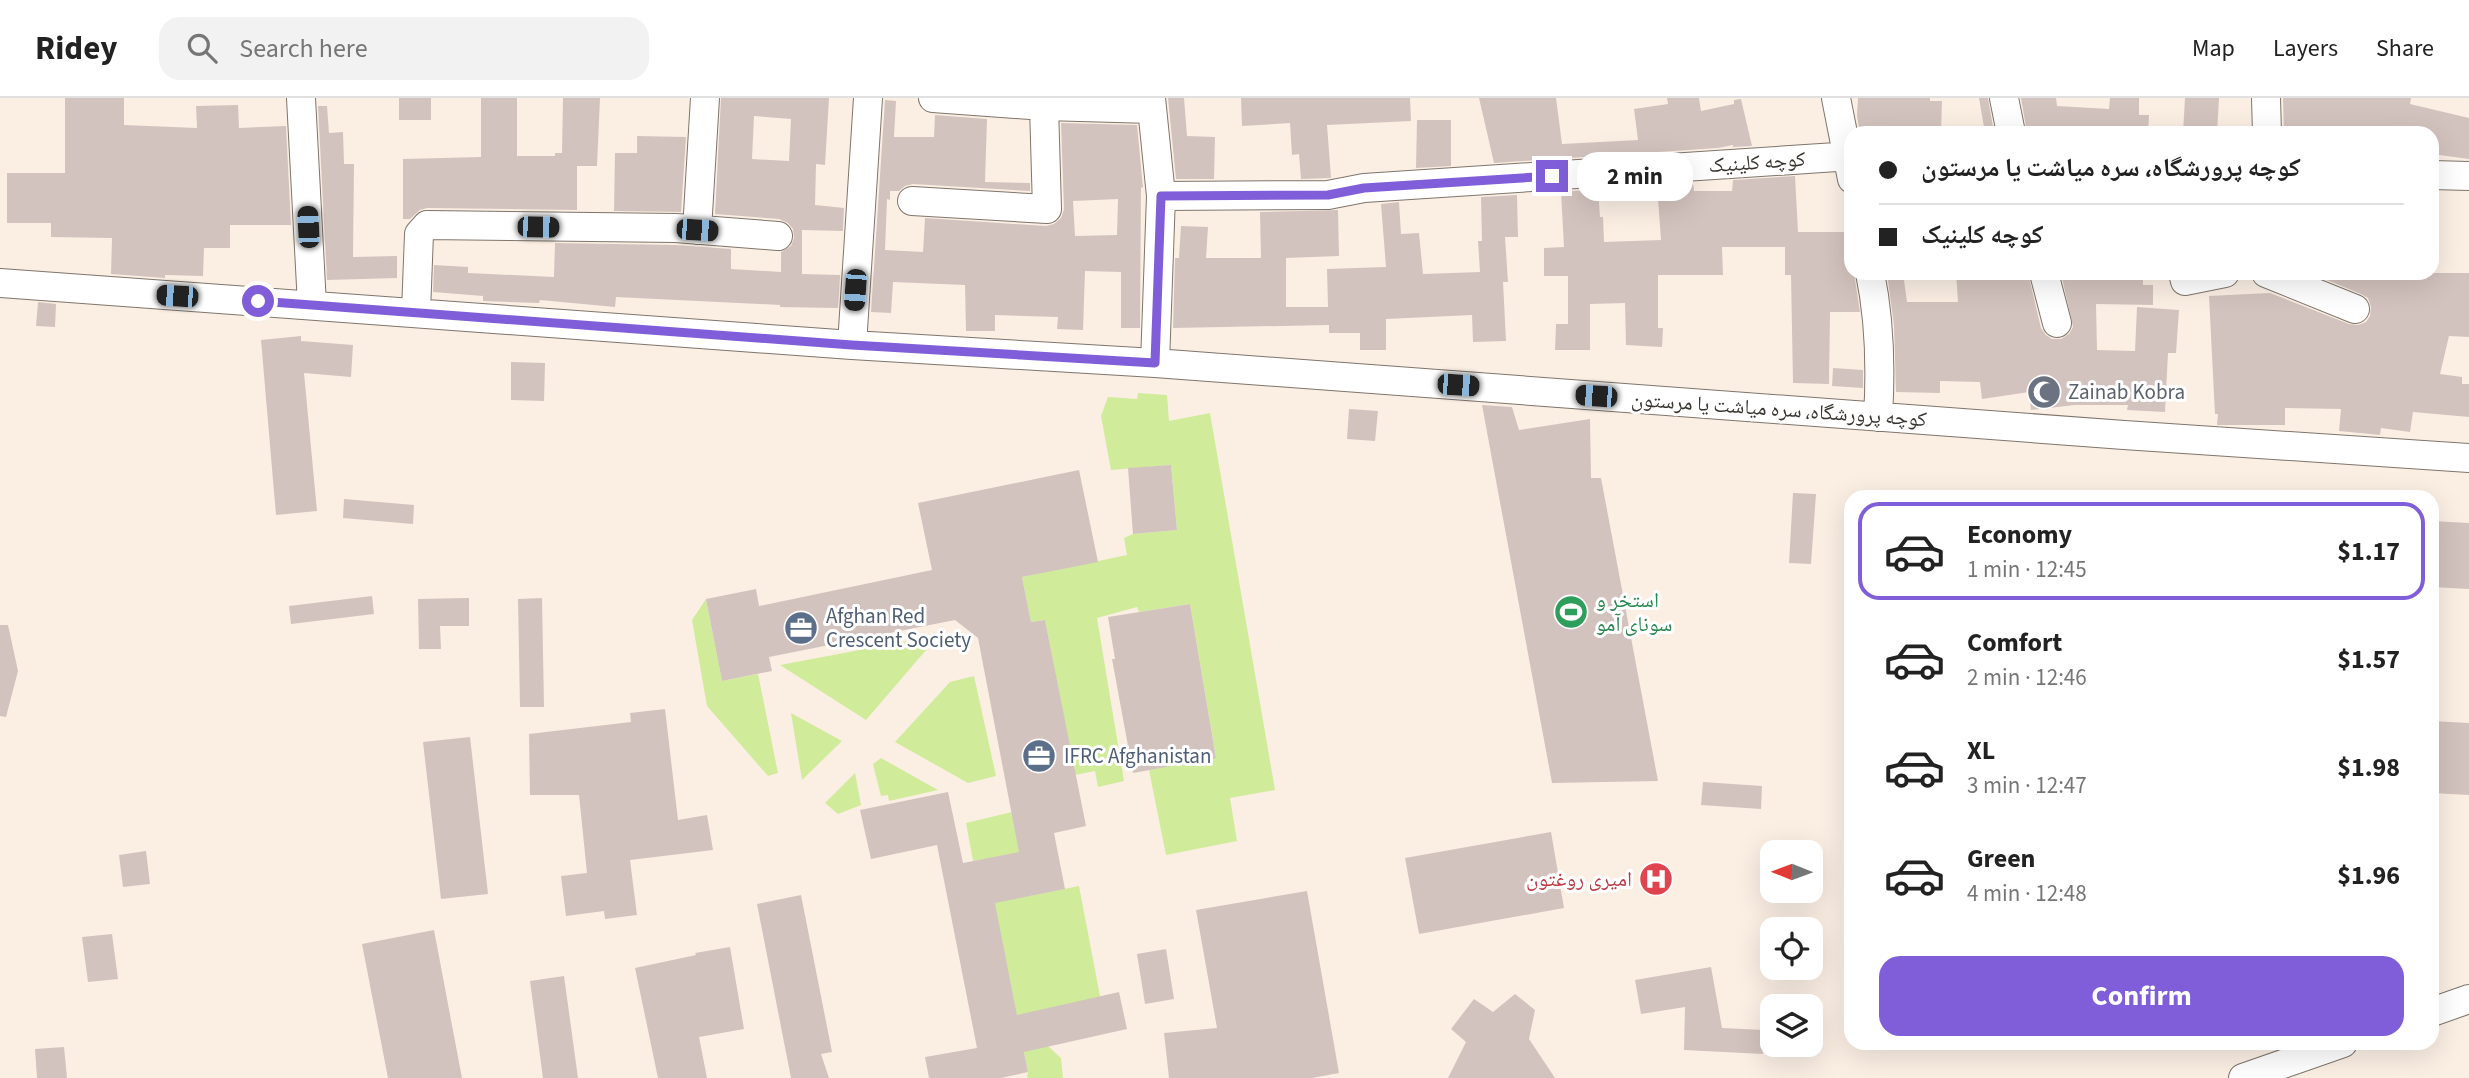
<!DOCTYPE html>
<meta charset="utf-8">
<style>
body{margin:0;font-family:"Source Sans 3","Noto Naskh Arabic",sans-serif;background:#f2f2f2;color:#222;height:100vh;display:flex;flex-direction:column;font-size:26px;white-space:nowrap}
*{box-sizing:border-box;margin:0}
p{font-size:23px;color:#767676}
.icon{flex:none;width:38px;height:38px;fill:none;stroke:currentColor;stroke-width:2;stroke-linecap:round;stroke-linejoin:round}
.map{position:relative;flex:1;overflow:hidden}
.side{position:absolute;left:1844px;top:392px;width:595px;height:560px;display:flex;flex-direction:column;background:#fff;border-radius:21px;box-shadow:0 7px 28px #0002}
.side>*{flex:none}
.guide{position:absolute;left:1844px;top:28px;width:595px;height:154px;border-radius:21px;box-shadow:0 7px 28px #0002;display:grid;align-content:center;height:154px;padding:0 35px;background:#fff}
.needle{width:46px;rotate:271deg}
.tools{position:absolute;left:1760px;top:742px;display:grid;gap:14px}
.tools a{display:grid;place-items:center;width:63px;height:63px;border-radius:14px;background:#fff;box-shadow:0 7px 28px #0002;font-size:35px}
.end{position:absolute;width:32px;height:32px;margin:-16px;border:9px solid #805ed9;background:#fff;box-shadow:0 0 0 4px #fff}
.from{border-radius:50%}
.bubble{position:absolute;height:49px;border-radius:21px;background:#fff;box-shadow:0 7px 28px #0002;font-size:23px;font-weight:700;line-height:49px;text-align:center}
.car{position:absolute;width:21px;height:42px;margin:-21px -10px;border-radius:9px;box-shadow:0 0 5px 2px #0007;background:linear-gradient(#222 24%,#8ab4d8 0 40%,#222 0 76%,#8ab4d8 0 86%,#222 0)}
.guide b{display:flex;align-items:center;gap:24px;height:66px;font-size:26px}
.guide b+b{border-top:2px solid #e0e0e0}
.guide i{width:18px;height:18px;background:#222}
ul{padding:12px 0 0;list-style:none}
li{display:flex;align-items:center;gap:21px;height:98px;margin:0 14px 10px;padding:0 21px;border:4px solid transparent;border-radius:21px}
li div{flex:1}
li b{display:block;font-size:26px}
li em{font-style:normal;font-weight:700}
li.active{border-color:#805ed9}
li>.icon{width:63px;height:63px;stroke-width:1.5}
.cta{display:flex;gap:14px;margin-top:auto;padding:14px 35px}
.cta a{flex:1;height:80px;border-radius:21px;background:#805ed9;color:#fff;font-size:28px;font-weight:700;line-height:80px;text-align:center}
header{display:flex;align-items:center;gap:42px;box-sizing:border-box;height:98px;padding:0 35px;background:#fff;border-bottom:2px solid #e0e0e0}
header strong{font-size:33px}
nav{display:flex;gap:38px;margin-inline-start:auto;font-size:24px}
.search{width:490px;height:63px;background:#f2f2f2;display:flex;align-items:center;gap:18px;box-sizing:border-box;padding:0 24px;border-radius:21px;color:#767676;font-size:26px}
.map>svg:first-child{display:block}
</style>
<header>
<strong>Ridey</strong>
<div class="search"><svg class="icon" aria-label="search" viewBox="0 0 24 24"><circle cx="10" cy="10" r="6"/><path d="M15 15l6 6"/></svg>Search here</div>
<nav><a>Map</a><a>Layers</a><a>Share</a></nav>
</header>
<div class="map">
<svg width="2469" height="980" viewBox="0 0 2469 980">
<rect width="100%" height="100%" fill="#fbefe4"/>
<path fill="#d0eb99" d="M 1138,295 L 1167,297 L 1169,323 L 1210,315 L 1275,692 L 1230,700 L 1237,743 L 1166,757 L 1149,672 L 1216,659 L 1190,506 L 1139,514 L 1137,509 L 1097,520 L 1124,683 L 1098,689 L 1095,673 L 1075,677 L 1045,522 L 1031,524 L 1022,479 L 1127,457 L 1124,440 L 1133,436 L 1177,432 L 1171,367 L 1111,372 L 1101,318 L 1108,299 L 1137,301 Z
M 706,501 L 722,583 L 758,576 L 778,675 L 768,678 L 707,608 L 692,522 Z
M 939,537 L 866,622 L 780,567 Z
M 974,578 L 996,678 L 968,685 L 895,644 L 950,584 Z
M 791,615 L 842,643 L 802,682 Z
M 881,660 L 938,692 L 889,703 L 888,697 L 881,698 L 873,666 Z
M 855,675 L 861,707 L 838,716 L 825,705 Z
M 1012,714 L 1029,798 L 1079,788 L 1100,898 L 1048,948 L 1061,960 L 1063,980 L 1027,980 L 1028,974 L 986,761 L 973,763 L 966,725 Z"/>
<path fill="#d3c3be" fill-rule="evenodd" d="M 65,0 L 124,0 L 124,27 L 197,30 L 196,8 L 238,7 L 239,30 L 286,28 L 291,127 L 230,127 L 230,150 L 204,150 L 203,178 L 165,177 L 165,180 L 111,176 L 112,140 L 51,139 L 51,125 L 7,125 L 7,75 L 65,75 Z
M 399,0 L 431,0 L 431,22 L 399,22 Z
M 481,0 L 517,0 L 517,58 L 555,58 L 555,55 L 562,55 L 563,0 L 600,0 L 597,68 L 577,68 L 577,112 L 427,110 L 420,112 L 410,121 L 403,121 L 403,61 L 481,59 Z
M 721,0 L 829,0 L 825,67 L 816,66 L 815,107 L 844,110 L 843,133 L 802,132 L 802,176 L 840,177 L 838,210 L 780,209 L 780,207 L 616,199 L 615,209 L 540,202 L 539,205 L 483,203 L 483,198 L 433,194 L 434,167 L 468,169 L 468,175 L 554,179 L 555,145 L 675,147 L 731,151 L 731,171 L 781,174 L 781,154 L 791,148 L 794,140 L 793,131 L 788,125 L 779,121 L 715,116 ZM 754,18 L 791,21 L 789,63 L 752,61 Z
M 1168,0 L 1184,0 L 1187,38 L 1215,39 L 1214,81 L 1176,81 Z
M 1241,0 L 1410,0 L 1411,23 L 1327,27 L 1331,80 L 1301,81 L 1299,56 L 1292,57 L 1290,25 L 1242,28 Z
M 1479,0 L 1556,0 L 1562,46 L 1638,42 L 1634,11 L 1668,6 L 1667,0 L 1699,0 L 1701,13 L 1734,6 L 1734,2 L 1741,1 L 1752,48 L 1733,49 L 1733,47 L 1718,50 L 1494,65 Z
M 1858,0 L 1930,0 L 1930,3 L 1942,3 L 1941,35 L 1860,35 L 1857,18 Z
M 1979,0 L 1988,0 L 1994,35 L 1985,35 Z
M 2021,0 L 2056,0 L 2057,8 L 2109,11 L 2110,0 L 2139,0 L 2139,17 L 2149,17 L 2148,35 L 2097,35 L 2097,33 L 2059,31 L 2059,35 L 2027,35 Z
M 2185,0 L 2219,0 L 2217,35 L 2183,35 Z
M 2283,0 L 2411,0 L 2410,6 L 2469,20 L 2469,61 L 2432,56 L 2432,35 L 2284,35 Z
M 885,2 L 896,3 L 894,39 L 934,39 L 935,17 L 987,21 L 985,84 L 1030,85 L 1030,93 L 913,86 L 905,88 L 899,93 L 890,93 L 890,102 L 887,101 L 885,152 L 923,154 L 925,120 L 1046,128 L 1054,126 L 1061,120 L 1064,111 L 1061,25 L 1137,27 L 1143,90 L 1141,89 L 1140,230 L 1121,230 L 1121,174 L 1085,173 L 1083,232 L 1057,231 L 1058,219 L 995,217 L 995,233 L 966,233 L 965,187 L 893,184 L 891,215 L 871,214 ZM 1118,101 L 1117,137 L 1075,138 L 1073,103 Z
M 318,8 L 327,8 L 329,35 L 343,34 L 344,66 L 354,66 L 353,159 L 397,158 L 397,180 L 327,182 Z
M 1417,22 L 1451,22 L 1451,68 L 1416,70 Z
M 637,38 L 686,39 L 681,114 L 614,113 L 615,55 L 637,55 Z
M 1795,78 L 1798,134 L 1852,134 L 1852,175 L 1854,175 L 1860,214 L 1830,214 L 1829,286 L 1793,285 L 1791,177 L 1785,177 L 1785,149 L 1722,149 L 1723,177 L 1658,177 L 1658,230 L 1663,230 L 1662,249 L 1626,247 L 1625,205 L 1590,206 L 1590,252 L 1555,252 L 1556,226 L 1568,226 L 1568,178 L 1544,178 L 1544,150 L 1564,149 L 1561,94 L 1598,91 L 1600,119 L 1603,119 L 1604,144 L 1661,142 L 1657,87 L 1693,85 L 1694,93 L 1732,93 L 1733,82 Z
M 1517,97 L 1518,139 L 1505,139 L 1508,184 L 1503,184 L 1506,243 L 1473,244 L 1472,217 L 1386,221 L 1386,252 L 1360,252 L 1360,235 L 1329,235 L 1329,227 L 1173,230 L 1175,160 L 1179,160 L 1181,128 L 1208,129 L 1206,160 L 1261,160 L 1260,114 L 1338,112 L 1339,158 L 1286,160 L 1286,209 L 1328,209 L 1327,171 L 1386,169 L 1381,106 L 1399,104 L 1401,136 L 1419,135 L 1423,176 L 1480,174 L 1478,143 L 1482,143 L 1481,99 Z
M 1887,175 L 1903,175 L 1907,204 L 1958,204 L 1956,175 L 2028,175 L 2041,230 L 2046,237 L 2052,241 L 2061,241 L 2069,236 L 2073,229 L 2061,175 L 2143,175 L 2143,187 L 2153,187 L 2153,207 L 2096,206 L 2097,252 L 2135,253 L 2137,209 L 2179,212 L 2176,255 L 2168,255 L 2165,314 L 2127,312 L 2128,307 L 2075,307 L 2031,312 L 2029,294 L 1982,301 L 1980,284 L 1940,283 L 1940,295 L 1896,294 L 1894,228 Z
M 2310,175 L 2469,175 L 2469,239 L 2449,238 L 2440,276 L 2462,279 L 2462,286 L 2469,286 L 2469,319 L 2413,314 L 2410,334 L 2381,330 L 2380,337 L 2339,333 L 2341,311 L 2285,310 L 2285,327 L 2217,327 L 2218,316 L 2215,316 L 2209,198 L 2270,195 L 2349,226 L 2358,227 L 2366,224 L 2370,218 L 2371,209 L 2368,200 L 2361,196 Z
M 38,204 L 56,206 L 55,229 L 36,228 Z
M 301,238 L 301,243 L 353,247 L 351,279 L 304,275 L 317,413 L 276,417 L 261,242 Z
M 511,264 L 545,265 L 544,303 L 511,302 Z
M 1833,270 L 1863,272 L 1863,290 L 1832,288 Z
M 1482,307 L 1512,309 L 1519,332 L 1590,321 L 1591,380 L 1601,380 L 1658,683 L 1552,685 Z
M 1349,311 L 1378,313 L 1375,343 L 1347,341 Z
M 1171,367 L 1177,432 L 1133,436 L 1128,370 Z
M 1079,372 L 1098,464 L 1022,479 L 1031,524 L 1045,522 L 1086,728 L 1054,735 L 1065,791 L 995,805 L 1017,917 L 1119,894 L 1127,931 L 1024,954 L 1028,974 L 1001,980 L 929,980 L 925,959 L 977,950 L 937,747 L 871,761 L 860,712 L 948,694 L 963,765 L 1019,754 L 978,540 L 955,522 L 769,559 L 772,573 L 722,583 L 706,501 L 756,491 L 759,508 L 932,472 L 918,405 Z
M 1793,395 L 1816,396 L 1811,466 L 1789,465 Z
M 344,401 L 414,407 L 413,426 L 343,420 Z
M 2432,423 L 2469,425 L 2469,491 L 2432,489 Z
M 372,498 L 374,516 L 291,526 L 289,508 Z
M 469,500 L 469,528 L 440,528 L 441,551 L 419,551 L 418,501 Z
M 542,500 L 544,609 L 520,609 L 518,501 Z
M 1190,506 L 1216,660 L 1133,675 L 1112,561 L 1115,561 L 1108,519 Z
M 0,527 L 8,527 L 18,573 L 6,619 L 0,618 Z
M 665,611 L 678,722 L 707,717 L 713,752 L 630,762 L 637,817 L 605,821 L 604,813 L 566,818 L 561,778 L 587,775 L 579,697 L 530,697 L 529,636 L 631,624 L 630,615 Z
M 2432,623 L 2469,625 L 2469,697 L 2432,695 Z
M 470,639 L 488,796 L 441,801 L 423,644 Z
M 1703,684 L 1762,688 L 1761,711 L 1701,707 Z
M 1551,734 L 1564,810 L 1419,836 L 1405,760 Z
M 146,753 L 150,786 L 123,789 L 119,757 Z
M 1307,793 L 1339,975 L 1312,980 L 1169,980 L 1164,935 L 1217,930 L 1196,812 Z
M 801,797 L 832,954 L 821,956 L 829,980 L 791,980 L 757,806 Z
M 434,832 L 462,980 L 388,980 L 362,846 Z
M 112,836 L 118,881 L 88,884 L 82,839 Z
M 730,849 L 744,931 L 699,939 L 707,980 L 658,980 L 635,870 L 696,857 L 695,855 Z
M 1166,851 L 1174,901 L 1145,906 L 1137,856 Z
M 1711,869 L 1722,930 L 1764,932 L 1763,956 L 1684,952 L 1685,909 L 1641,916 L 1635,882 Z
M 564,878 L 578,980 L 543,980 L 530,883 Z
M 1515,896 L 1535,912 L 1529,941 L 1555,980 L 1448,980 L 1466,944 L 1451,931 L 1474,901 L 1493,914 Z
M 64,949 L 67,980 L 37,980 L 35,951 Z"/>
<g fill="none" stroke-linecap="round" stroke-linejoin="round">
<g stroke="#7f756b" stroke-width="30">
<path id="minor" d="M 301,0 L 312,207
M 933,0 L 1044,8 L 1152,11
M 1151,0 L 1161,98 L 1155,265
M 1836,0 L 1852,81
M 2004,0 L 2011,35
M 2266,0 L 2267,35
M 2432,77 L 2469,78
M 1161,98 L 1328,97 L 1364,90 L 1852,58
M 912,103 L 1047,111 L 1044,8
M 697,132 L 705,0
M 1870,175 C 1880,223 1881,270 1878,319
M 2044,175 L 2057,225
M 2183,175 L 2185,183 L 2225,175
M 2266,175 L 2355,211
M 0,185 L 852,247 L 1155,265 L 2124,337 L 2469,360
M 416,214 L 419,136 L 427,127 L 676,130 L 778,138
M 852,247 L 868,0
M 2432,914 L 2469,901
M 2243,980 L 2343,945"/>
</g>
<use href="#minor" stroke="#fff" stroke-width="28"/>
</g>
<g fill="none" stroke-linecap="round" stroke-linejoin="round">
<path stroke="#805ed9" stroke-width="9" d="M 258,203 L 852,247 L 1155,265 L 1161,98 L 1328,97 L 1364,90 L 1552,78"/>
</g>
<defs>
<g id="mosque-disc" transform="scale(1.75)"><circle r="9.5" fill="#6b7280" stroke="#fff"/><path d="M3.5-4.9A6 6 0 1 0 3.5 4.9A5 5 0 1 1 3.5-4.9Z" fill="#fff"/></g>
<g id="stadium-disc" transform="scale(1.75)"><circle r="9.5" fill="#2e9e5b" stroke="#fff"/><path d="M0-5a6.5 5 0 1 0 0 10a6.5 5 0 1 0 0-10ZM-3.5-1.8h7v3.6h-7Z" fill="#fff"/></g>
<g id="office-disc" transform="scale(1.75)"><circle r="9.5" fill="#5c6f8a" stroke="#fff"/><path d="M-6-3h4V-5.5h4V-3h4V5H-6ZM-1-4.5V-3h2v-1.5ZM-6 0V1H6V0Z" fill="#fff"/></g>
<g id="hospital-disc" transform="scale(1.75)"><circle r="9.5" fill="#e0444e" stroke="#fff"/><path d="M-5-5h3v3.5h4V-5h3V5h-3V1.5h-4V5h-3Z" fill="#fff"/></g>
</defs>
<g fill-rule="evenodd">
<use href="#mosque-disc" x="2044" y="294"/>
<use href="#stadium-disc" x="1571" y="514"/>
<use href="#office-disc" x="801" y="530"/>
<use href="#office-disc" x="1039" y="658"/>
<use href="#hospital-disc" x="1656" y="781"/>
</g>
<g text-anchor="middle" stroke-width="6" stroke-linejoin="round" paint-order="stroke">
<g font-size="21" fill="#38342f" stroke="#fff">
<text transform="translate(1757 64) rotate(-4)" y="7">کوچه کلینیک</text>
<text transform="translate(1779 311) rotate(4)" y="7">کوچه پرورشگاه، سره میاشت یا مرستون</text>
</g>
<g font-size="21" fill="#5b616d" stroke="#fff" text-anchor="start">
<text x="2068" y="301">Zainab Kobra</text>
</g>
<g font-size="21" fill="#27864d" stroke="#fff" text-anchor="start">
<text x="1596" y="509">استخر و<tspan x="1596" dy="24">سونای آمو</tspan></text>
</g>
<g font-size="21" fill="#4e5e75" stroke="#fff" text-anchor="start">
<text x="826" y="525">Afghan Red<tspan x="826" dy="24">Crescent Society</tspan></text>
<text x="1064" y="665">IFRC Afghanistan</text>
</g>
<g font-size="21" fill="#be3a42" stroke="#fff" text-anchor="end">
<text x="1632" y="788">امیری روغتون</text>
</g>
</g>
</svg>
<div class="tools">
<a><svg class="needle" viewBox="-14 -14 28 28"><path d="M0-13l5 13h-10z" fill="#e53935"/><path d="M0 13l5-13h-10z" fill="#767676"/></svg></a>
<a><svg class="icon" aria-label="locate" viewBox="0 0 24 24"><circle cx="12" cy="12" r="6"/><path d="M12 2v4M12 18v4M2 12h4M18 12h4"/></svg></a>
<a><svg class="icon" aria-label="layers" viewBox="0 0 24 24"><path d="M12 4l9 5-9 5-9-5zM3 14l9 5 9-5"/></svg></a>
</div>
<i class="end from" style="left:258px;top:203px"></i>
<i class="end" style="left:1552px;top:78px"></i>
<div class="bubble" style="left:1577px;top:54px;width:116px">2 min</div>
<i class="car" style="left:308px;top:129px;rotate:357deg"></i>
<i class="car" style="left:538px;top:129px;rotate:91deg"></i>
<i class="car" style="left:697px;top:132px;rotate:94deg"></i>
<i class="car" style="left:855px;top:192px;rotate:184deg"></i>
<i class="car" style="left:177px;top:198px;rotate:274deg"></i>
<i class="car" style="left:1458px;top:287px;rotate:94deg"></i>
<i class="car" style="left:1596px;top:298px;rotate:274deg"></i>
<div class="guide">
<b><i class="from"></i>کوچه پرورشگاه، سره میاشت یا مرستون</b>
<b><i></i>کوچه کلینیک</b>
</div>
<section class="side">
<ul>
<li class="active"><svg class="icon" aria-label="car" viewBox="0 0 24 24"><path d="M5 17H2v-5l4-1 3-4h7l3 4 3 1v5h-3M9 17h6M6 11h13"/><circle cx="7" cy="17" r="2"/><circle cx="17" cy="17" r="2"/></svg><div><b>Economy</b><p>1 min · 12:45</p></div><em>$1.17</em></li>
<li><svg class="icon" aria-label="car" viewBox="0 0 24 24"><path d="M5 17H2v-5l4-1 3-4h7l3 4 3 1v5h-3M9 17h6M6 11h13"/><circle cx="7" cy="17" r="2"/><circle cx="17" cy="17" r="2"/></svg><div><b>Comfort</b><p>2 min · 12:46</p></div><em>$1.57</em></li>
<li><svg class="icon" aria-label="car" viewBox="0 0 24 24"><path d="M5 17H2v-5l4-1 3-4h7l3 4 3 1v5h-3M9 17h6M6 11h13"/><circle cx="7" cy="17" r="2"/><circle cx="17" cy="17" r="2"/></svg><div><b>XL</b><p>3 min · 12:47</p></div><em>$1.98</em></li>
<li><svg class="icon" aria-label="car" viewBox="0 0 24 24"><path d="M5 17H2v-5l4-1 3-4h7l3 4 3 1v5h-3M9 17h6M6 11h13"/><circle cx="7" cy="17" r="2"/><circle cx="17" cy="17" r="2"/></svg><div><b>Green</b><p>4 min · 12:48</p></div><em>$1.96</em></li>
</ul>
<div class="cta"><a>Confirm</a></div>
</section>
</div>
